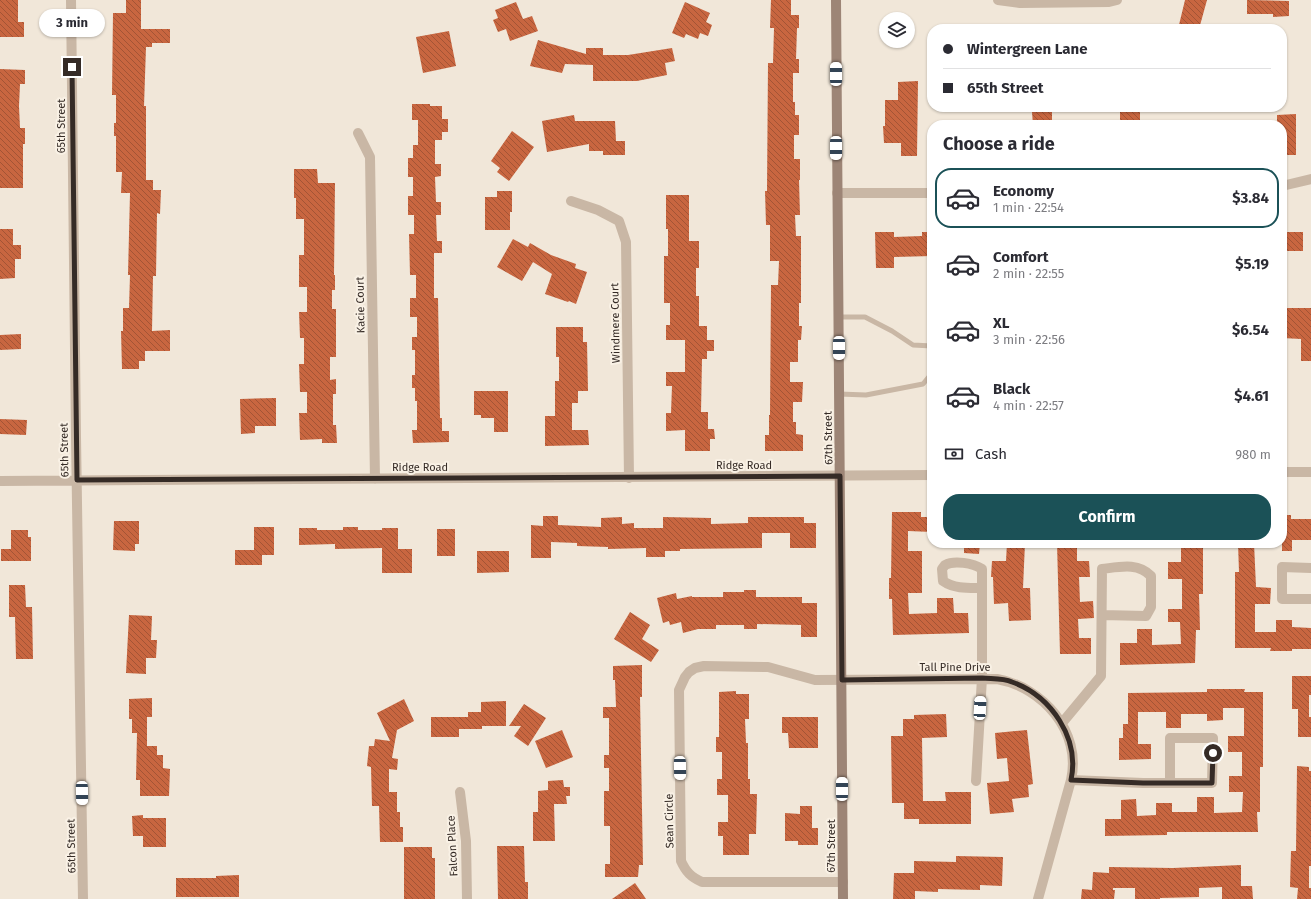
<!DOCTYPE html>
<meta charset="utf-8">
<style>
body{margin:0;font-family:"Fira Sans",sans-serif;background:#f7f7f7;color:#2b2b33;height:100vh;display:flex;flex-direction:column;font-size:15px;white-space:nowrap}
*{box-sizing:border-box;margin:0}
p{font-size:13px;color:#7c7c81}
.icon{flex:none;width:22px;height:22px;fill:none;stroke:currentColor;stroke-width:2;stroke-linecap:round;stroke-linejoin:round}
.map{position:relative;flex:1;overflow:hidden}
.drawer{position:absolute;left:927px;top:120px;width:360px;height:428px;display:flex;flex-direction:column;background:#fff;border-radius:16px;box-shadow:0 1px 3px #0004}
.drawer>*{flex:none}
.guide{position:absolute;left:927px;top:24px;width:360px;height:88px;border-radius:16px;box-shadow:0 1px 3px #0004;display:grid;align-content:center;height:88px;padding:0 16px;background:#fff}
.buttons{position:absolute;left:879px;top:12px;display:grid;gap:8px}
.buttons a{display:grid;place-items:center;width:36px;height:36px;border-radius:50%;background:#fff;box-shadow:0 1px 3px #0004;font-size:20px}
.end{position:absolute;width:18px;height:18px;margin:-9px;border:5px solid #352b26;background:#fff;box-shadow:0 0 0 2px #fff}
.from{border-radius:50%}
.bubble{position:absolute;height:28px;border-radius:14px;background:#fff;box-shadow:0 1px 3px #0004;font-size:13px;font-weight:700;line-height:28px;text-align:center}
.car{position:absolute;width:12px;height:24px;margin:-12px -6px;border-radius:5px;box-shadow:0 0 3px 1px #0007;background:linear-gradient(#fff 24%,#345 0 40%,#fff 0 76%,#345 0 86%,#fff 0)}
.guide b{display:flex;align-items:center;gap:14px;height:38px;font-size:15px}
.guide b+b{border-top:1px solid #e1e1e2}
.guide i{width:10px;height:10px;background:#2b2b33}
ul{padding:0;list-style:none}
li{display:flex;align-items:center;gap:12px;height:60px;margin:0 8px 6px;padding:0 8px;border:2px solid transparent;border-radius:16px}
li div{flex:1}
li b{display:block;font-size:15px}
li em{font-style:normal;font-weight:700}
li.active{border-color:#1b5157}
li>.icon{width:36px;height:36px;stroke-width:1.5}
h2{padding:0 16px;font-size:18px;line-height:48px}
.pay{display:flex;align-items:center;gap:10px;height:44px;padding:0 16px;font-size:15px}
.pay p{margin-inline-start:auto}
.action{display:flex;gap:8px;margin-top:auto;padding:8px 16px}
.action a{flex:1;height:46px;border-radius:16px;background:#1b5157;color:#fff;font-size:16px;font-weight:700;line-height:46px;text-align:center}
.map>svg:first-child{display:block}
</style>
<div class="map">
<svg width="1311" height="899" viewBox="0 0 1311 899">
<defs>
<pattern id="building-back-hatch" width="6" height="6" patternUnits="userSpaceOnUse"><rect width="6" height="6" fill="#c86640"/><path d="M-1 5l2 2M0 0l6 6M5-1l2 2" fill="none" stroke="#a35435"/></pattern>
</defs>
<rect width="100%" height="100%" fill="#f1e7d9"/>
<path fill="url(#building-back-hatch)" d="M 0,0 L 18,0 L 18,22 L 24,22 L 24,37 L 0,37 Z
M 126,0 L 141,0 L 141,29 L 170,29 L 170,43 L 152,43 L 152,47 L 146,47 L 144,106 L 146,106 L 146,180 L 153,180 L 153,190 L 161,190 L 160,214 L 157,213 L 156,276 L 153,276 L 152,331 L 170,330 L 170,351 L 145,351 L 145,361 L 139,361 L 139,369 L 122,369 L 121,331 L 123,331 L 123,308 L 129,308 L 130,275 L 128,275 L 130,193 L 121,193 L 122,172 L 116,172 L 116,136 L 114,136 L 114,123 L 116,123 L 116,95 L 112,95 L 113,13 L 126,13 Z
M 771,0 L 791,0 L 791,15 L 799,15 L 799,28 L 797,28 L 796,59 L 799,59 L 799,73 L 793,73 L 793,102 L 795,102 L 795,115 L 799,115 L 799,135 L 794,135 L 794,159 L 800,159 L 800,180 L 799,180 L 800,215 L 795,215 L 796,236 L 801,236 L 801,303 L 799,303 L 799,326 L 802,326 L 801,340 L 798,340 L 798,362 L 790,362 L 790,382 L 803,382 L 802,402 L 793,402 L 793,422 L 796,422 L 796,434 L 803,435 L 803,451 L 765,451 L 765,435 L 769,435 L 769,415 L 770,415 L 771,285 L 778,285 L 779,261 L 770,261 L 770,225 L 766,225 L 765,191 L 767,191 L 768,63 L 773,63 L 774,28 L 770,28 Z
M 1185,0 L 1207,0 L 1199,29 L 1178,29 Z
M 1247,0 L 1289,1 L 1289,16 L 1273,17 L 1273,14 L 1247,14 Z
M 516,2 L 523,19 L 532,16 L 538,31 L 510,41 L 506,29 L 498,32 L 493,20 L 498,18 L 495,10 Z
M 685,2 L 710,13 L 706,22 L 712,25 L 708,36 L 700,33 L 698,39 L 686,34 L 684,38 L 672,33 Z
M 449,31 L 456,66 L 423,73 L 416,37 Z
M 538,40 L 586,54 L 586,48 L 603,48 L 603,55 L 628,55 L 672,48 L 675,61 L 665,63 L 667,75 L 637,81 L 593,81 L 593,65 L 565,64 L 562,73 L 530,66 Z
M 0,69 L 25,70 L 25,84 L 20,84 L 19,106 L 20,128 L 25,128 L 25,144 L 23,144 L 23,188 L 0,188 Z
M 918,81 L 917,156 L 901,156 L 901,143 L 884,143 L 883,126 L 885,126 L 885,100 L 898,100 L 898,82 Z
M 412,104 L 430,104 L 430,106 L 442,106 L 442,119 L 448,119 L 448,132 L 442,132 L 442,140 L 435,140 L 435,164 L 441,164 L 441,176 L 435,177 L 436,202 L 441,202 L 441,215 L 436,215 L 437,241 L 442,241 L 442,253 L 434,253 L 434,298 L 438,298 L 440,418 L 442,418 L 442,431 L 449,431 L 449,442 L 413,443 L 412,430 L 417,430 L 417,401 L 415,401 L 415,388 L 412,388 L 412,375 L 415,375 L 415,350 L 412,350 L 412,337 L 417,337 L 417,317 L 410,317 L 410,298 L 416,298 L 416,275 L 410,275 L 409,234 L 414,234 L 414,215 L 408,215 L 408,196 L 413,196 L 413,177 L 408,177 L 408,158 L 413,158 L 413,145 L 418,145 L 418,120 L 412,120 Z
M 1120,111 L 1140,111 L 1140,125 L 1120,125 Z
M 1032,112 L 1052,112 L 1052,125 L 1033,125 Z
M 1296,114 L 1296,155 L 1282,155 L 1282,125 L 1277,125 L 1277,115 Z
M 574,115 L 575,121 L 615,121 L 616,141 L 625,141 L 625,155 L 603,155 L 603,151 L 589,151 L 589,144 L 547,152 L 542,121 Z
M 512,131 L 534,147 L 509,181 L 497,172 L 500,168 L 491,161 Z
M 294,169 L 317,169 L 318,183 L 335,183 L 334,275 L 335,275 L 335,290 L 332,290 L 332,309 L 336,309 L 336,357 L 330,357 L 330,380 L 336,379 L 336,394 L 333,394 L 333,425 L 336,425 L 337,443 L 322,443 L 322,439 L 300,440 L 299,413 L 307,413 L 307,392 L 300,392 L 299,364 L 304,364 L 304,338 L 300,338 L 299,312 L 307,312 L 307,287 L 299,287 L 299,255 L 304,255 L 304,219 L 296,219 L 296,198 L 294,198 Z
M 497,191 L 512,191 L 512,212 L 510,212 L 510,230 L 485,230 L 485,197 L 497,197 Z
M 666,195 L 689,195 L 689,241 L 699,241 L 699,268 L 696,268 L 696,296 L 699,296 L 699,326 L 707,326 L 707,340 L 714,340 L 714,351 L 707,351 L 707,359 L 702,359 L 701,412 L 708,412 L 708,429 L 714,429 L 715,439 L 710,439 L 710,451 L 685,451 L 685,430 L 666,431 L 666,413 L 671,413 L 672,386 L 666,386 L 666,372 L 685,372 L 685,340 L 666,340 L 666,325 L 670,325 L 670,303 L 664,303 L 664,256 L 668,256 L 668,229 L 666,229 Z
M 0,229 L 13,229 L 13,245 L 21,245 L 21,259 L 15,259 L 15,278 L 0,279 Z
M 875,232 L 894,232 L 894,237 L 922,236 L 922,232 L 932,232 L 932,256 L 894,257 L 894,268 L 876,268 Z
M 1282,232 L 1303,232 L 1303,251 L 1282,251 Z
M 513,239 L 528,247 L 530,243 L 551,255 L 576,264 L 575,268 L 587,272 L 576,304 L 569,301 L 568,302 L 545,294 L 552,274 L 533,262 L 522,281 L 497,267 Z
M 1282,308 L 1311,308 L 1311,361 L 1301,361 L 1301,339 L 1282,338 Z
M 556,327 L 583,327 L 583,342 L 587,342 L 588,391 L 578,391 L 578,403 L 572,403 L 572,430 L 588,430 L 589,445 L 545,446 L 545,416 L 555,416 L 555,381 L 559,381 L 559,357 L 556,357 Z
M 21,334 L 21,349 L 0,350 L 0,335 Z
M 474,391 L 508,391 L 508,432 L 494,432 L 494,418 L 481,418 L 481,415 L 474,415 Z
M 276,398 L 276,426 L 255,426 L 255,433 L 241,434 L 240,399 Z
M 0,419 L 27,420 L 26,435 L 0,434 Z
M 892,512 L 921,512 L 921,517 L 932,517 L 932,532 L 908,531 L 908,551 L 922,551 L 922,593 L 908,593 L 909,614 L 937,613 L 937,598 L 953,598 L 954,613 L 968,613 L 969,633 L 893,635 L 892,599 L 889,599 L 889,578 L 891,578 Z
M 1282,515 L 1291,515 L 1291,519 L 1311,519 L 1311,540 L 1292,540 L 1292,551 L 1282,551 Z
M 543,516 L 558,516 L 558,525 L 601,527 L 601,518 L 622,517 L 622,524 L 634,523 L 634,528 L 663,528 L 663,517 L 711,518 L 711,524 L 748,523 L 748,517 L 804,517 L 804,523 L 816,523 L 816,548 L 790,548 L 790,533 L 762,533 L 762,548 L 680,549 L 680,551 L 665,551 L 665,557 L 646,557 L 646,548 L 608,549 L 608,547 L 577,546 L 577,543 L 551,542 L 551,558 L 531,558 L 531,525 L 543,526 Z
M 114,521 L 139,521 L 139,544 L 135,544 L 135,551 L 113,550 Z
M 254,527 L 274,527 L 274,555 L 262,555 L 262,565 L 235,565 L 235,550 L 254,550 Z
M 343,527 L 358,527 L 358,530 L 382,530 L 382,528 L 398,528 L 398,549 L 412,549 L 412,573 L 382,573 L 382,548 L 335,549 L 335,544 L 299,545 L 299,528 L 317,528 L 317,530 L 343,530 Z
M 437,529 L 455,529 L 455,556 L 437,556 Z
M 11,530 L 28,530 L 28,537 L 31,537 L 31,561 L 1,561 L 1,549 L 11,549 Z
M 964,543 L 980,543 L 979,554 L 964,553 Z
M 1007,543 L 1025,543 L 1023,588 L 1030,588 L 1031,620 L 1009,621 L 1008,603 L 994,604 L 993,577 L 991,577 L 992,561 L 1006,561 Z
M 1057,543 L 1077,543 L 1077,561 L 1089,561 L 1090,577 L 1079,577 L 1080,602 L 1093,601 L 1094,618 L 1078,619 L 1079,638 L 1091,638 L 1091,654 L 1060,654 Z
M 1181,543 L 1203,543 L 1203,594 L 1199,594 L 1200,630 L 1196,630 L 1195,663 L 1120,665 L 1120,643 L 1137,643 L 1137,629 L 1152,629 L 1152,645 L 1181,644 L 1180,622 L 1168,622 L 1168,609 L 1182,609 L 1182,579 L 1168,579 L 1168,562 L 1181,562 Z
M 1238,543 L 1254,543 L 1256,587 L 1271,588 L 1270,604 L 1255,604 L 1255,632 L 1276,632 L 1276,620 L 1292,620 L 1292,627 L 1311,628 L 1311,649 L 1292,649 L 1292,651 L 1270,651 L 1271,648 L 1235,648 L 1235,572 L 1239,572 Z
M 477,551 L 509,551 L 509,572 L 477,573 Z
M 9,585 L 25,585 L 26,607 L 32,607 L 33,659 L 16,659 L 15,617 L 9,617 Z
M 744,590 L 756,590 L 756,597 L 802,597 L 802,603 L 817,603 L 817,637 L 801,637 L 801,625 L 757,624 L 757,629 L 744,629 L 744,625 L 716,625 L 716,629 L 698,629 L 683,633 L 681,622 L 670,625 L 669,621 L 663,623 L 657,598 L 676,593 L 677,599 L 692,596 L 692,597 L 723,597 L 723,592 L 744,592 Z
M 630,612 L 650,625 L 642,639 L 659,650 L 651,662 L 614,639 Z
M 129,615 L 152,616 L 151,640 L 157,640 L 156,658 L 146,658 L 146,674 L 126,673 Z
M 642,665 L 642,697 L 640,697 L 643,865 L 639,865 L 638,877 L 605,877 L 605,864 L 610,864 L 610,826 L 604,826 L 604,791 L 609,791 L 609,768 L 604,768 L 604,755 L 609,755 L 609,718 L 603,718 L 603,707 L 616,707 L 615,680 L 613,680 L 613,666 Z
M 1292,676 L 1311,676 L 1311,695 L 1309,695 L 1309,717 L 1311,717 L 1311,737 L 1298,737 L 1298,709 L 1292,709 Z
M 1207,689 L 1245,689 L 1244,692 L 1263,692 L 1263,767 L 1260,767 L 1260,812 L 1257,812 L 1258,832 L 1167,832 L 1167,835 L 1105,836 L 1105,819 L 1121,819 L 1121,800 L 1136,799 L 1137,816 L 1156,815 L 1156,803 L 1172,803 L 1172,812 L 1197,812 L 1197,797 L 1214,797 L 1214,813 L 1242,812 L 1243,792 L 1229,792 L 1229,776 L 1242,776 L 1242,752 L 1228,752 L 1228,736 L 1244,736 L 1244,708 L 1223,708 L 1223,720 L 1207,721 L 1207,714 L 1181,714 L 1181,728 L 1166,728 L 1166,712 L 1138,712 L 1138,744 L 1151,744 L 1151,759 L 1119,760 L 1119,738 L 1123,738 L 1123,724 L 1128,724 L 1128,693 L 1207,692 Z
M 736,691 L 736,694 L 749,694 L 749,719 L 745,719 L 746,743 L 748,743 L 748,779 L 750,779 L 750,794 L 757,794 L 756,834 L 749,834 L 749,855 L 723,855 L 723,836 L 718,836 L 718,822 L 728,822 L 728,795 L 717,795 L 717,779 L 722,779 L 722,752 L 716,752 L 716,737 L 719,737 L 719,692 Z
M 152,698 L 152,717 L 147,717 L 147,746 L 157,746 L 157,755 L 163,755 L 163,768 L 170,769 L 169,796 L 140,796 L 140,780 L 136,780 L 137,733 L 132,733 L 132,719 L 129,719 L 129,699 Z
M 404,699 L 414,721 L 397,730 L 392,758 L 398,759 L 397,770 L 389,769 L 389,792 L 397,792 L 397,812 L 400,812 L 400,827 L 403,827 L 403,842 L 380,842 L 379,806 L 372,806 L 371,767 L 367,766 L 369,746 L 374,746 L 375,739 L 390,741 L 377,713 Z
M 506,701 L 506,726 L 482,726 L 482,729 L 459,729 L 459,737 L 431,737 L 431,717 L 468,717 L 468,712 L 481,712 L 481,702 Z
M 524,704 L 546,718 L 528,746 L 514,736 L 521,726 L 509,726 Z
M 946,714 L 947,737 L 922,738 L 923,801 L 946,801 L 945,792 L 971,792 L 971,824 L 919,824 L 919,819 L 904,819 L 904,803 L 892,803 L 891,736 L 903,736 L 903,719 L 914,719 L 914,715 Z
M 782,717 L 818,717 L 818,748 L 789,748 L 788,733 L 782,733 Z
M 562,730 L 573,757 L 546,768 L 535,741 Z
M 1027,730 L 1033,784 L 1028,785 L 1029,797 L 1012,799 L 1014,812 L 990,814 L 987,783 L 1009,781 L 1007,758 L 997,759 L 995,733 Z
M 1297,766 L 1309,767 L 1309,771 L 1311,771 L 1311,866 L 1309,866 L 1309,888 L 1311,888 L 1311,899 L 1297,899 L 1298,888 L 1290,887 L 1291,851 L 1296,851 Z
M 563,780 L 564,787 L 570,787 L 570,796 L 566,796 L 567,804 L 554,804 L 555,841 L 533,841 L 533,812 L 538,812 L 538,791 L 548,790 L 548,781 Z
M 800,806 L 812,806 L 812,828 L 818,828 L 818,845 L 798,845 L 798,841 L 785,841 L 785,813 L 800,814 Z
M 143,815 L 143,818 L 166,818 L 166,847 L 143,847 L 143,836 L 133,836 L 132,816 Z
M 497,846 L 524,846 L 525,882 L 528,882 L 528,899 L 498,899 Z
M 404,847 L 432,847 L 432,858 L 435,858 L 435,899 L 404,899 Z
M 956,856 L 1003,857 L 1002,886 L 980,885 L 980,890 L 938,889 L 938,892 L 915,891 L 915,899 L 893,899 L 894,873 L 914,873 L 914,861 L 956,862 Z
M 1241,865 L 1241,886 L 1252,886 L 1253,899 L 1222,899 L 1222,887 L 1199,888 L 1199,897 L 1160,898 L 1160,899 L 1135,899 L 1135,888 L 1113,888 L 1113,890 L 1115,890 L 1114,899 L 1081,899 L 1082,889 L 1092,890 L 1093,872 L 1109,873 L 1109,867 L 1173,868 Z
M 239,875 L 239,897 L 176,897 L 176,878 L 216,878 L 216,876 Z
M 635,883 L 646,899 L 612,899 Z"/>
<g fill="none" stroke-linecap="round" stroke-linejoin="round">
<path stroke="#c9b7a5" stroke-width="5" d="M 839,317 L 865,317 L 892,331 L 913,345 L 932,346
M 839,394 L 866,395 L 923,384 L 932,373"/>
<path stroke="#c9b7a5" stroke-width="10" d="M 71,0 L 76,437 L 83,899
M 998,0 L 1020,3 L 1109,2 L 1117,0
M 358,133 L 370,157 L 375,479
M 1282,186 L 1311,179
M 837,193 L 932,193
M 571,201 L 598,210 L 619,221 L 626,242 L 629,478
M 1282,472 L 1311,472
M 0,481 L 932,475
M 1311,568 L 1282,567 L 1282,599 L 1311,599
M 1062,723 L 1101,676 L 1102,569 C 1119,567 1138,562 1151,576 L 1151,607 L 1146,616 L 1102,615
M 1071,780 L 1143,783 L 1212,783 L 1213,738 L 1170,738 L 1170,783
M 976,781 L 982,678 L 982,569 C 973,563 954,560 945,565 L 942,569 L 943,581 C 954,589 969,588 982,588
M 460,792 L 466,841 L 467,899
M 843,882 L 702,882 C 691,877 686,872 681,861 L 679,690 L 685,677 L 689,672 L 695,668 L 704,666 L 768,667 L 815,680 L 997,679 C 1043,687 1082,732 1071,780 L 1038,899"/>
<path stroke="#9d8576" stroke-width="10" d="M 836,0 L 843,899"/>
</g>
<g fill="none" stroke-linecap="round" stroke-linejoin="round">
<path stroke="#352b26" stroke-width="5" d="M 72,67 L 77,480 L 840,476 L 842,680 L 982,678 C 992,679 1003,678 1012,682 C 1051,696 1080,738 1071,780 L 1143,783 L 1212,783 L 1213,753"/>
</g>
<g text-anchor="middle" stroke-width="4" stroke-linejoin="round" paint-order="stroke">
<g font-size="11" fill="#352b26" stroke="#f9f1e5">
<text transform="translate(61 126) rotate(-90)" y="4">65th Street</text>
<text transform="translate(360 305) rotate(-91)" y="4">Kacie Court</text>
<text transform="translate(615 323) rotate(-91)" y="4">Windmere Court</text>
<text transform="translate(828 438) rotate(-91)" y="4">67th Street</text>
<text transform="translate(64 450) rotate(-91)" y="4">65th Street</text>
<text x="744" y="469">Ridge Road</text>
<text x="420" y="471">Ridge Road</text>
<text x="955" y="671">Tall Pine Drive</text>
<text transform="translate(669 821) rotate(-91)" y="4">Sean Circle</text>
<text transform="translate(71 846) rotate(-91)" y="4">65th Street</text>
<text transform="translate(452 846) rotate(-93)" y="4">Falcon Place</text>
<text transform="translate(831 846) rotate(-90)" y="4">67th Street</text>
</g>
</g>
</svg>
<div class="buttons">
<a><svg class="icon" aria-label="layers" viewBox="0 0 24 24"><path d="M12 4l9 5-9 5-9-5zM3 14l9 5 9-5"/></svg></a>
</div>
<i class="end from" style="left:1213px;top:753px"></i>
<i class="end" style="left:72px;top:67px"></i>
<div class="bubble" style="left:39px;top:9px;width:66px">3 min</div>
<i class="car" style="left:836px;top:74px;rotate:0deg"></i>
<i class="car" style="left:836px;top:148px;rotate:180deg"></i>
<i class="car" style="left:839px;top:348px;rotate:180deg"></i>
<i class="car" style="left:980px;top:708px;rotate:3deg"></i>
<i class="car" style="left:680px;top:768px;rotate:179deg"></i>
<i class="car" style="left:842px;top:789px;rotate:0deg"></i>
<i class="car" style="left:82px;top:793px;rotate:179deg"></i>
<div class="guide">
<b><i class="from"></i>Wintergreen Lane</b>
<b><i></i>65th Street</b>
</div>
<section class="drawer">
<h2>Choose a ride</h2>
<ul>
<li class="active"><svg class="icon" aria-label="car" viewBox="0 0 24 24"><path d="M5 17H2v-5l4-1 3-4h7l3 4 3 1v5h-3M9 17h6M6 11h13"/><circle cx="7" cy="17" r="2"/><circle cx="17" cy="17" r="2"/></svg><div><b>Economy</b><p>1 min · 22:54</p></div><em>$3.84</em></li>
<li><svg class="icon" aria-label="car" viewBox="0 0 24 24"><path d="M5 17H2v-5l4-1 3-4h7l3 4 3 1v5h-3M9 17h6M6 11h13"/><circle cx="7" cy="17" r="2"/><circle cx="17" cy="17" r="2"/></svg><div><b>Comfort</b><p>2 min · 22:55</p></div><em>$5.19</em></li>
<li><svg class="icon" aria-label="car" viewBox="0 0 24 24"><path d="M5 17H2v-5l4-1 3-4h7l3 4 3 1v5h-3M9 17h6M6 11h13"/><circle cx="7" cy="17" r="2"/><circle cx="17" cy="17" r="2"/></svg><div><b>XL</b><p>3 min · 22:56</p></div><em>$6.54</em></li>
<li><svg class="icon" aria-label="car" viewBox="0 0 24 24"><path d="M5 17H2v-5l4-1 3-4h7l3 4 3 1v5h-3M9 17h6M6 11h13"/><circle cx="7" cy="17" r="2"/><circle cx="17" cy="17" r="2"/></svg><div><b>Black</b><p>4 min · 22:57</p></div><em>$4.61</em></li>
</ul>
<div class="pay"><svg class="icon" aria-label="cash" viewBox="0 0 24 24"><path d="M3 7h18v10H3z"/><circle cx="12" cy="12" r="2"/></svg>Cash<p>980 m</p></div>
<div class="action"><a>Confirm</a></div>
</section>
</div>
